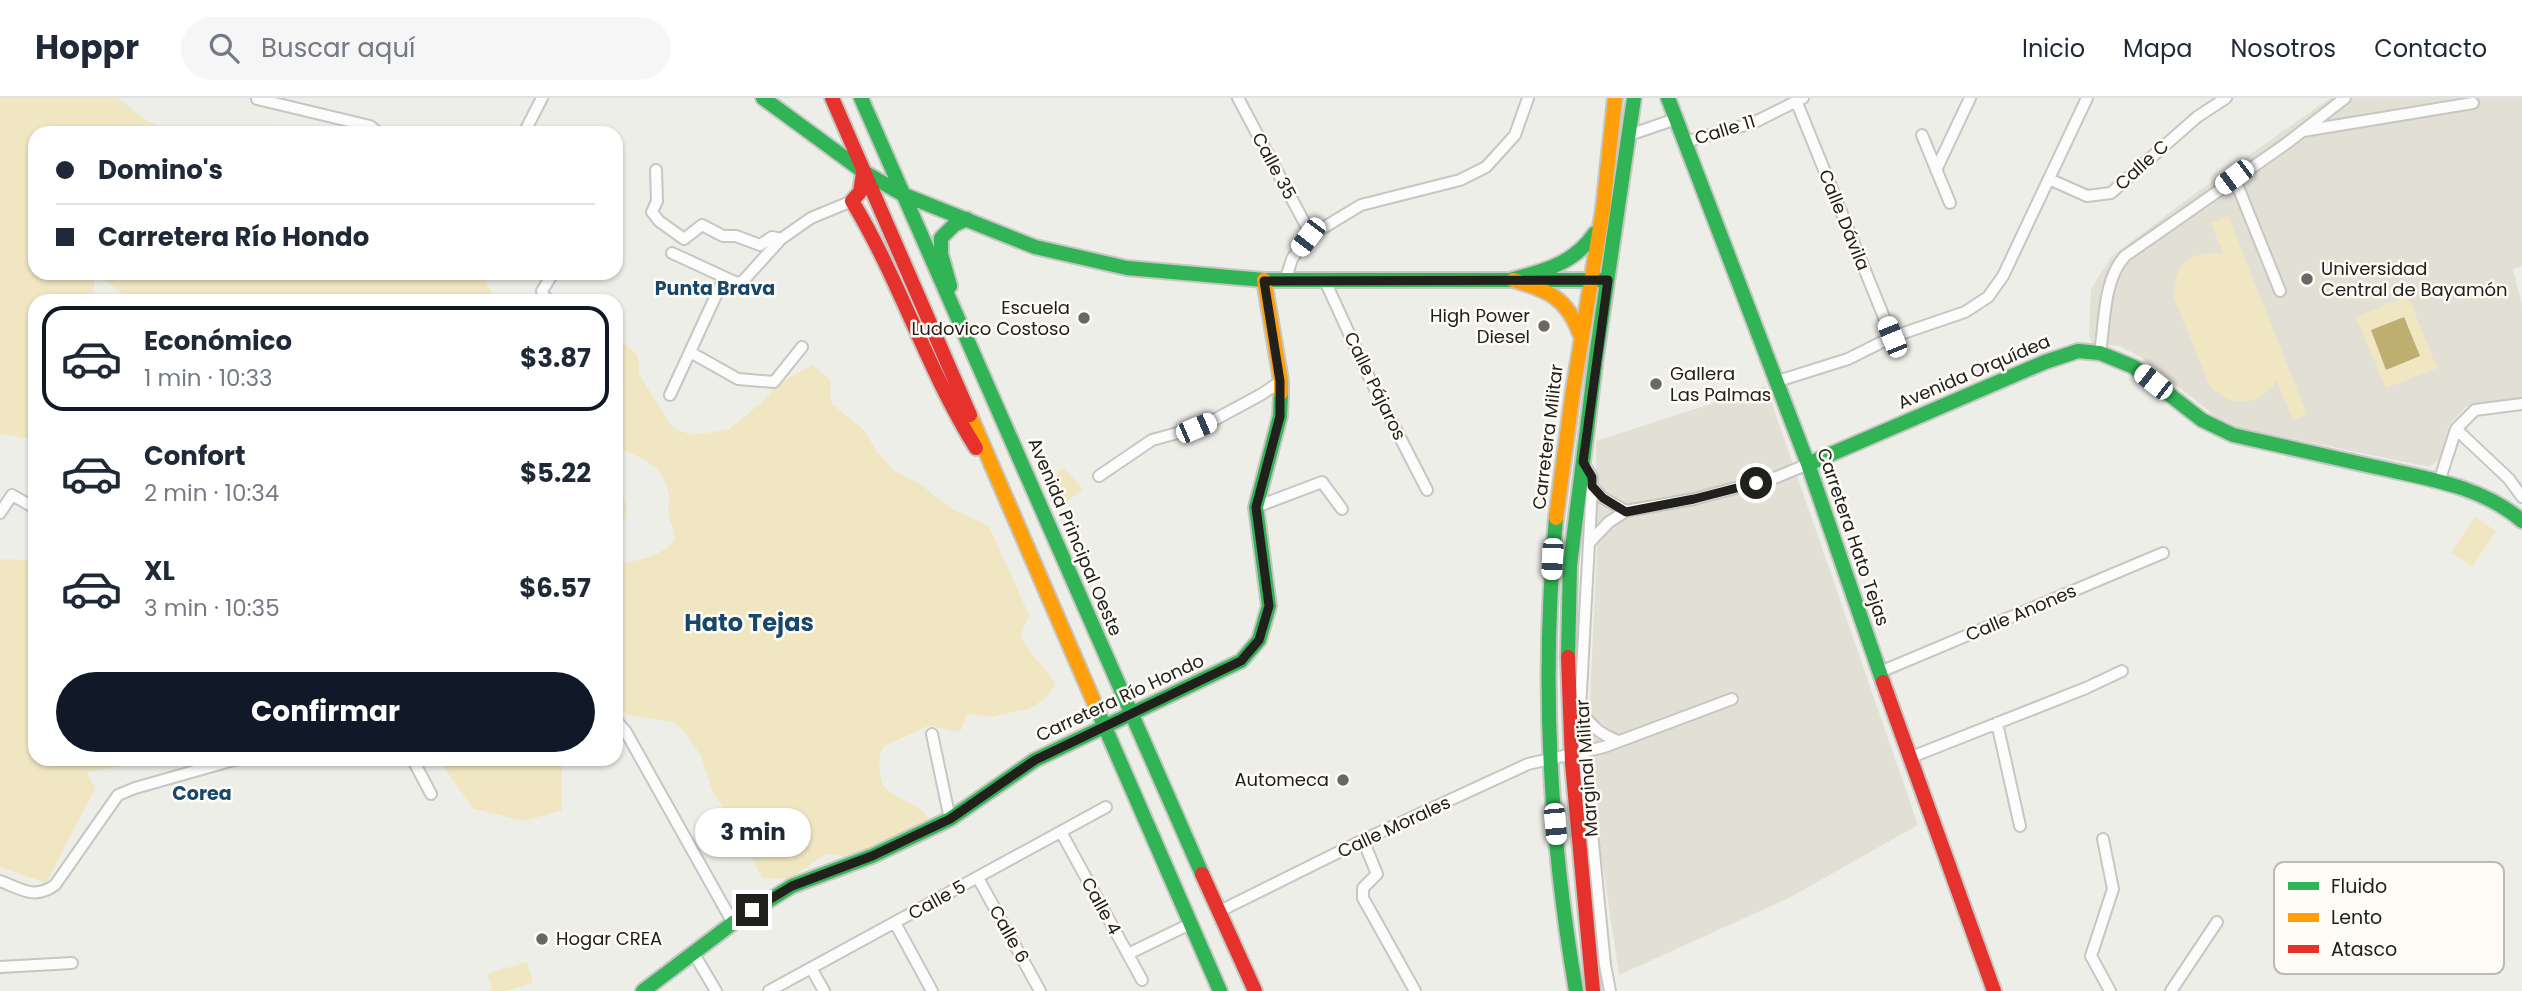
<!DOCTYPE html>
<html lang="es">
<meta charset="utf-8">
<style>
body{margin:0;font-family:Poppins,sans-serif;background:#f6f6f7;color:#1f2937;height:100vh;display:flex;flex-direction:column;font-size:26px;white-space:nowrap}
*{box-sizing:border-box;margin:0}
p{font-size:23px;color:#747a83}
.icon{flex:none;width:38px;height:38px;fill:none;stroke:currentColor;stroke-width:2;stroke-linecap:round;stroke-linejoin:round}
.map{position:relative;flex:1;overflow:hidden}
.drawer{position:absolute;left:28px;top:196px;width:595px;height:472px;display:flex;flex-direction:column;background:#fff;border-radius:21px;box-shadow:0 2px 5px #0004}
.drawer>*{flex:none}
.guide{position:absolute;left:28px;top:28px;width:595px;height:154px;border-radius:21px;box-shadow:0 2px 5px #0004;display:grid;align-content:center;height:154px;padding:0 28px;background:#fff}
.end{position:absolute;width:32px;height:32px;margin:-16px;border:9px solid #21201d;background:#fff;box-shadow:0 0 0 4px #fff}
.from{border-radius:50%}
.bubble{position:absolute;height:49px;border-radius:24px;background:#fff;box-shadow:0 2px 5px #0004;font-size:23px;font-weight:700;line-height:49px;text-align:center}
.car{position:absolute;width:21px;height:42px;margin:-21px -10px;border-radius:9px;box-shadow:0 0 5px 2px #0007;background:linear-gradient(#fff 24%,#345 0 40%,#fff 0 76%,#345 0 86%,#fff 0)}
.guide b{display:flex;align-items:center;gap:24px;height:66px;font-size:26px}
.guide b+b{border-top:2px solid #e0e1e3}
.guide i{width:18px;height:18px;background:#1f2937}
ul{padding:12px 0 0;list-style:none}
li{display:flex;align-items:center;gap:21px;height:105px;margin:0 14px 10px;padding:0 14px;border:4px solid transparent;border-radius:21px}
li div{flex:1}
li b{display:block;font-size:26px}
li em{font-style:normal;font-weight:700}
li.on{border-color:#111827}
li>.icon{width:63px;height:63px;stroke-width:1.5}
.primary-button{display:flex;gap:14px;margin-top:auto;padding:14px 28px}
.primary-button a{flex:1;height:80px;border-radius:42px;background:#111827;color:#fff;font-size:28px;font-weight:700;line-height:80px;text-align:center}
header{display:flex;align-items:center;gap:42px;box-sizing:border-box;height:98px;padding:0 35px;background:#fff;border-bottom:2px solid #e0e1e3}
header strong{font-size:33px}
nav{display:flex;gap:38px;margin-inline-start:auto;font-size:24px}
.search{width:490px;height:63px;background:#f6f6f7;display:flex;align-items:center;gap:18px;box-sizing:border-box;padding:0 24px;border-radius:38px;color:#747a83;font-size:26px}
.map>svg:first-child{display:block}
</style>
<header>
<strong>Hoppr</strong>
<div class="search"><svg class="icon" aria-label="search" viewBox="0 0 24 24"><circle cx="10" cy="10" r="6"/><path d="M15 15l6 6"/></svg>Buscar aquí</div>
<nav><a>Inicio</a><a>Mapa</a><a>Nosotros</a><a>Contacto</a></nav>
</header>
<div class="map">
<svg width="2522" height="893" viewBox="0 0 2522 893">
<rect width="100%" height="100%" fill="#eeeee9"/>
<path fill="#e2e0d5" d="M 2330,0 L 2522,0 L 2522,168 L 2513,171 L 2522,207 L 2522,299 L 2466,309 L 2449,327 L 2440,361 L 2429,369 L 2240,330 L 2215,318 L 2141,259 L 2119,248 L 2092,246 L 2089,238 L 2091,191 L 2111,159 L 2193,97 Z
M 1766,288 L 1918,727 L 1789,800 L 1619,877 L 1590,682 L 1589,624 L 1597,447 L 1596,343 Z"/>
<path fill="#f0e7c2" d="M 0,0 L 118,0 L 146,22 L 176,35 L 35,35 L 35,175 L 486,175 L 487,185 L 496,203 L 126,203 C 120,192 110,186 99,179 L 94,181 L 94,203 L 35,203 L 35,342 L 0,336 Z
M 2228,118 L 2307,317 L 2293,322 L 2277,283 C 2256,308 2235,312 2210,288 L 2174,200 C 2173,166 2192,150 2224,157 L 2211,125 Z
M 2408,198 L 2437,270 L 2386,290 L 2356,219 Z
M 616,239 L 636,255 L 639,262 L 639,276 L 671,327 L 677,332 L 693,337 L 729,331 L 761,305 L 778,286 L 812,267 L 828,279 L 831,285 L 830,300 L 832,306 L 864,332 L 877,354 L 896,374 L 920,386 L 952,411 L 989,428 L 1029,517 L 1021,537 C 1028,557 1049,570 1055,587 L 1047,599 L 1031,610 L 992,619 L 972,616 L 966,618 L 962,631 L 956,634 L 932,628 L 926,629 L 884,648 C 877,660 879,674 883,687 C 895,701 917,705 928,719 L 924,731 L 849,760 L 830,756 L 824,757 L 790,781 L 762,780 L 748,752 L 735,737 L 730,719 L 713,695 L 701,658 L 683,632 L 673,624 L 628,617 L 616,603 L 616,467 C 635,462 658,460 672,445 C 679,437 671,429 669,419 C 667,412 670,405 669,397 C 664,367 644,361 620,351 L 616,351 Z
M 1064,370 L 1083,391 L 1066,405 L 1052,380 Z
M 616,388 C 632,406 627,421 616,440 Z
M 2475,419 L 2496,433 L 2472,469 L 2451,454 Z
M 0,461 L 35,462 L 35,662 L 158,662 L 87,674 L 95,691 L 46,785 L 0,769 Z
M 438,662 L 570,662 L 562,668 L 562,712 L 524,723 L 474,711 Z
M 527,864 L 533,885 L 506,893 L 492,893 L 487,876 Z"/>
<path fill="#beaf71" d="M 2404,219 L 2420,258 L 2386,272 L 2371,232 Z"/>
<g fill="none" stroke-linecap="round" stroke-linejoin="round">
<g stroke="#c6c6c2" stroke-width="14">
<path id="street" d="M 1238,0 L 1311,137
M 257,1 L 370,28 L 379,35
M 1797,5 L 1892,239
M 2303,33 L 2473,5
M 524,35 L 542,0
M 1629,37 L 1676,21
M 1922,37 L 1950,105
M 1685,44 L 1753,25 L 1803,0
M 656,72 L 657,103 L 652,114 L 659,123 L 684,141 L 702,127 L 723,138 L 736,138 L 760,147 L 772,139 L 781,141
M 1936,72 L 1970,0
M 2234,79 L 2280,193
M 2049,81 L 2087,98 L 2111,95 L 2197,19 L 2226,0
M 672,155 L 737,185 L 743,183 L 781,141 L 811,120 L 852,103
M 1285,183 L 1292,161 L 1308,139 L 1361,107 L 1460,82 L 1486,69 L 1515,37 L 1528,0
M 1325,183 L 1370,281 L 1427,392
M 550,203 L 543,197 L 542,193 L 553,175
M 690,254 L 738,281 L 774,284 L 802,249
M 2100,255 C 2105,224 2103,182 2125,158 L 2287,45 L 2345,0
M 1778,283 L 1848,261 L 1892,239 L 1965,214 L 1988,199 L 2003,178 L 2087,0
M 670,297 L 724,180
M 2456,331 L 2509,381 L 2522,399
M 1583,364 L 1592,379 L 1592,388 L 1580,612 L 1605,867 L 1610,893
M 1099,378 L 1152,342 L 1196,330 L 1214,322 L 1262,296 L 1281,283
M 2439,384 L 2456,331 L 2475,312 L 2522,306
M 1592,388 L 1603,400 L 1626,413
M 1256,409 L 1322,384 L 1342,411
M 0,415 L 12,397 L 35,410
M 1590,444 L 1609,424 L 1626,413 L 1694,401 L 1777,379 L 1808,366
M 1880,574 L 2163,455
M 1581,613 C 1592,629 1600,636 1618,643
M 616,622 L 626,634 L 733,825
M 1997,625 L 2020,728
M 932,636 L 950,721
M 1909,660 L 2086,590 L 2122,573
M 413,662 L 431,696
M 1061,734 L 1142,882
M 2103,741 L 2113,791 L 2091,858 L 2110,893
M 1363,742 L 1377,776 L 1363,790 L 1363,800 L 1415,893
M 978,780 L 1040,893
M 0,783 C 22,791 34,802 55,787 L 118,697 L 135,690 L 234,662
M 1220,813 L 1363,742 L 1528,666 L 1604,649 L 1732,601
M 895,825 L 932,893
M 694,856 L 716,893
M 1128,856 L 1190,826
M 0,869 L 72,865
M 811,870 L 824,893
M 769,893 L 1106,709
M 2171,893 L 2217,824"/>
</g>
<g stroke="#c6c6c2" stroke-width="18">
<path id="fast" d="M 763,0 L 864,74 L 902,96 L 1035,149 L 1127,170 L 1264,182 L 1600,182
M 861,0 L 1202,776
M 1668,0 L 1808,366 L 1883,584
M 1510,182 C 1544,173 1574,166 1595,135
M 950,188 L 941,156 L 941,140 L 954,127 L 967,121
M 1808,366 L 2045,264 L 2078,253 L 2100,255 L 2134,269 L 2202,322 L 2233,337 C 2279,347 2325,358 2371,368 C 2423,380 2481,387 2522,423
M 1556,420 C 1541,579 1549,736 1576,893
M 1568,559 L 1570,467 L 1596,259 L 1634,0
M 1097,611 L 1220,893
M 643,893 L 733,825 L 792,788 L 872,758 L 950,721 L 1035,662 L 1241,563 L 1259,542 L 1269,508 L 1256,409 L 1280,318 L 1281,295"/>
</g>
<g stroke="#c6c6c2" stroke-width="18">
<path id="slow" d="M 1264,182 L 1281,283 L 1281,295
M 1513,182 C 1548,192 1567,200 1580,236
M 970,317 L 1097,611
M 1556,420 L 1573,293 L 1603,111 L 1615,0"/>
</g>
<g stroke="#c6c6c2" stroke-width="18">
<path id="jam" d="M 832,0 L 970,317
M 863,75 L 860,94 L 852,103 C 900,182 927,272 976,350
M 1568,559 L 1572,665 L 1593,893
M 1883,584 L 1994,893
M 1202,776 L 1255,893"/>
</g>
<use href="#street" stroke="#fcfcfc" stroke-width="10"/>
<use href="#fast" stroke="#30b455" stroke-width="14"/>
<use href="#slow" stroke="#ff9f0a" stroke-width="14"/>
<use href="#jam" stroke="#e5322d" stroke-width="14"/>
</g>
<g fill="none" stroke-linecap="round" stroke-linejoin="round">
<path stroke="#21201d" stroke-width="9" d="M 752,812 L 792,788 L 872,758 L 950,721 L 1035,662 L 1241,563 L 1259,542 L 1269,508 L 1256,409 L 1280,318 L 1280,283 L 1264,183 L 1608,182 L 1583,364 L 1592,379 L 1592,388 L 1603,400 L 1626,414 L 1694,401 L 1756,385"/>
</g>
<g fill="#696864" stroke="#fefcf4" stroke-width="2.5">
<circle cx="2307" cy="181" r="7"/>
<circle cx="1084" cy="220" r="7"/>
<circle cx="1544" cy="228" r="7"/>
<circle cx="1656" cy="286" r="7"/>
<circle cx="1343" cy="682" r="7"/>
<circle cx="542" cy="841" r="7"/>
</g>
<g text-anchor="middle" stroke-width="5" stroke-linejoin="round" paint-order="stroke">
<g font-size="18" fill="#21201d" stroke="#fefcf4">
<text transform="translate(1725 32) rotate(-17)" y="6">Calle 11</text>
<text transform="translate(2142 67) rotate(-42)" y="6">Calle C</text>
<text transform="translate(1274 68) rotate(62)" y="6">Calle 35</text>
<text transform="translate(1844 122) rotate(68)" y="6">Calle Dávila</text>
<text transform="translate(1974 274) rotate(-23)" y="6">Avenida Orquídea</text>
<text transform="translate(1375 288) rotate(64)" y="6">Calle Pájaros</text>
<text transform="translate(1548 339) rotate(-83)" y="6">Carretera Militar</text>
<text transform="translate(1075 439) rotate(67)" y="6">Avenida Principal Oeste</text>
<text transform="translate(1853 439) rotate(71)" y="6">Carretera Hato Tejas</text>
<text transform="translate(2021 515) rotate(-23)" y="6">Calle Anones</text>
<text transform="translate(1120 600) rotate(-25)" y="6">Carretera Río Hondo</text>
<text transform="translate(1587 670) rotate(-94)" y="6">Marginal Militar</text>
<text transform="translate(1394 729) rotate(-25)" y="6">Calle Morales</text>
<text transform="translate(937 802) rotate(-29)" y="6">Calle 5</text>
<text transform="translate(1101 808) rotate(61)" y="6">Calle 4</text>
<text transform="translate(1009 836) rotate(61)" y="6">Calle 6</text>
</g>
<g font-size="18" fill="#21201d" stroke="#fefcf4" text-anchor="start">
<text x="2321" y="177">Universidad<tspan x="2321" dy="21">Central de Bayamón</tspan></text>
<text x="1070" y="216" text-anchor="end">Escuela<tspan x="1070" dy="21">Ludovico Costoso</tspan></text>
<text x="1530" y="224" text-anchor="end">High Power<tspan x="1530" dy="21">Diesel</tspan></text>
<text x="1670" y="282">Gallera<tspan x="1670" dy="21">Las Palmas</tspan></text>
<text x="1329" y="688" text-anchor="end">Automeca</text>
<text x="556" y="847">Hogar CREA</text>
</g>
<g font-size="19" font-weight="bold" fill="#17486c" stroke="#fefcf4">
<text x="715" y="197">Punta Brava</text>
<text x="202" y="702">Corea</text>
</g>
<g font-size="24" font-weight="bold" fill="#17486c" stroke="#fefcf4">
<text x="749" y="533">Hato Tejas</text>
</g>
</g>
<rect x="2274" y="764" width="230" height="112" rx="10" fill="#fefcf4" stroke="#bcbab4" stroke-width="2"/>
<rect x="2288" y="784" width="31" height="8" fill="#30b455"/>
<rect x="2288" y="815" width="31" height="9" fill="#ff9f0a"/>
<rect x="2288" y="847" width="31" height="8" fill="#e5322d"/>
<g font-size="19" fill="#21201d">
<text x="2331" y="795">Fluido</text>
<text x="2331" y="826">Lento</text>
<text x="2331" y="858">Atasco</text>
</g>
</svg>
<i class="end from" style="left:1756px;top:385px"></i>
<i class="end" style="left:752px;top:812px"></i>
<div class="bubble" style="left:695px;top:710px;width:116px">3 min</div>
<i class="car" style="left:2234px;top:79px;rotate:233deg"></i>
<i class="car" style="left:1308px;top:139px;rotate:217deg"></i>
<i class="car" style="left:1892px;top:239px;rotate:338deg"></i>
<i class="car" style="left:2153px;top:284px;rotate:308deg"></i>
<i class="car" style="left:1196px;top:330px;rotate:67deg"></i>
<i class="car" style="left:1552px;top:461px;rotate:183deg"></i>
<i class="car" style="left:1555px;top:726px;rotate:175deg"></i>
<div class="guide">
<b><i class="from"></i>Domino's</b>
<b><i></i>Carretera Río Hondo</b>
</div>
<section class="drawer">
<ul>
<li class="on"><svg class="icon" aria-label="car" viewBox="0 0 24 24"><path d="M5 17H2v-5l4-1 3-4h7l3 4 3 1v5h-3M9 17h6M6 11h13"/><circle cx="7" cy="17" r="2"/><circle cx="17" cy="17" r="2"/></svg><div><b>Económico</b><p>1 min · 10:33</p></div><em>$3.87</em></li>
<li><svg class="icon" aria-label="car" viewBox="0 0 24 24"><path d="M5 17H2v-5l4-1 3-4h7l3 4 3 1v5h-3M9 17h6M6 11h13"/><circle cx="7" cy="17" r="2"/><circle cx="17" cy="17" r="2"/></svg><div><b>Confort</b><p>2 min · 10:34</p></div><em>$5.22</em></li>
<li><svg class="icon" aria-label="car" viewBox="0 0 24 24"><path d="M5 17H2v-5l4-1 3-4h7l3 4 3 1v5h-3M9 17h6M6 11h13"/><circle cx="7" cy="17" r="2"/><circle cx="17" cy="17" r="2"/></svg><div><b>XL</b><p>3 min · 10:35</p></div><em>$6.57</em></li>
</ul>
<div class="primary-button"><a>Confirmar</a></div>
</section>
</div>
